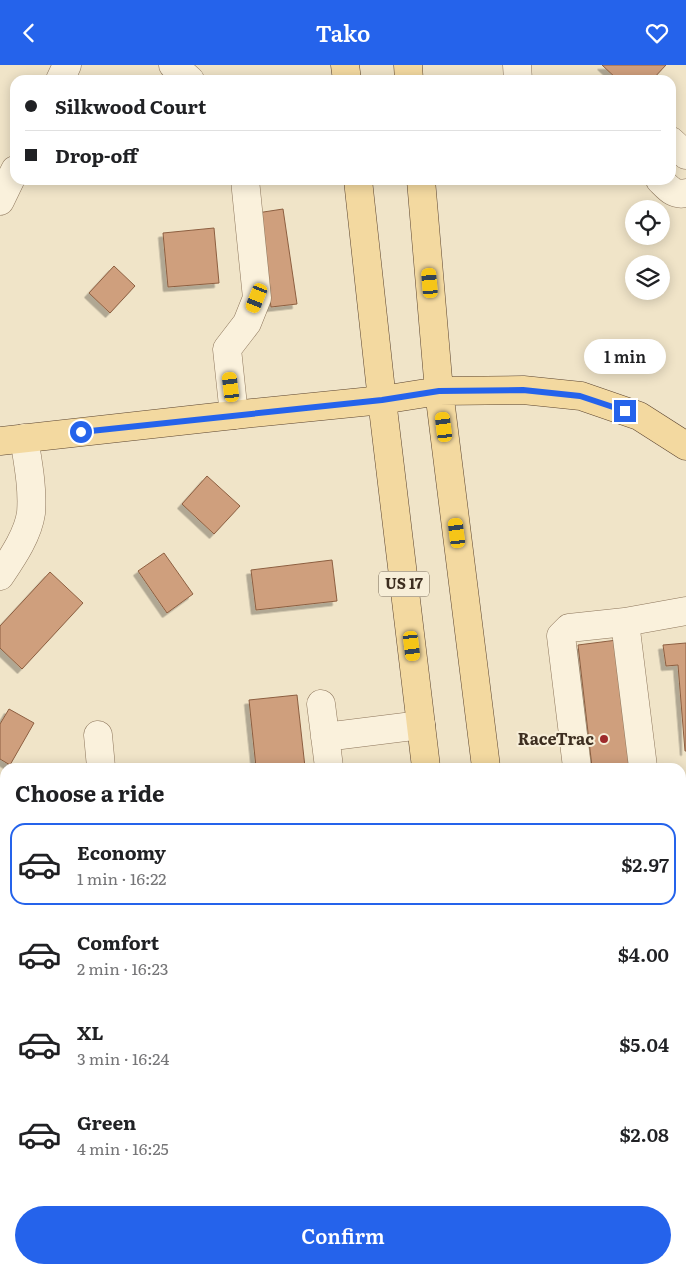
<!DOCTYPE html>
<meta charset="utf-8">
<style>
body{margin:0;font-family:Literata,serif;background:#f6f6f6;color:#202124;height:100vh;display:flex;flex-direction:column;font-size:19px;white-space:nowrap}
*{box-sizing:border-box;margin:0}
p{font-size:16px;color:#757577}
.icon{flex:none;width:28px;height:28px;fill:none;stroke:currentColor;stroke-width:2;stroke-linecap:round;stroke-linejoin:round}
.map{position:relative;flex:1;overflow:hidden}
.details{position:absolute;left:0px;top:698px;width:686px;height:511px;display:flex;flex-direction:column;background:#fff;border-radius:15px 15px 0 0;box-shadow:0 2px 12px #0003}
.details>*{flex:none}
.banner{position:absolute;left:10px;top:10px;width:666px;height:110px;border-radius:15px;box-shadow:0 2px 12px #0003;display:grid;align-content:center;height:110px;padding:0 15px;background:#fff}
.tools{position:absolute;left:625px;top:135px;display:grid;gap:10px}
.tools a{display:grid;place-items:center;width:45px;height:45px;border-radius:50%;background:#fff;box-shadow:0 2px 12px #0003;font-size:25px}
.end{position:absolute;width:22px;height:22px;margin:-11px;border:6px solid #2563eb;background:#fff;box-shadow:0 0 0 2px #fff}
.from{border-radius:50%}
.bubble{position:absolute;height:35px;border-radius:18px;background:#fff;box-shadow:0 2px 12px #0003;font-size:16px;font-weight:600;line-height:35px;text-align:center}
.car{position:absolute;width:15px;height:30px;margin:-15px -8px;border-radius:6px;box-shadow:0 0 4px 1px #0007;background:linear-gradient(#f5c518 24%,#345 0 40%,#f5c518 0 76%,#345 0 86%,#f5c518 0)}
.banner b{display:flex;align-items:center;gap:18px;height:48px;font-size:19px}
.banner b+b{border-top:1px solid #e0e0e0}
.banner i{width:12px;height:12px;background:#202124}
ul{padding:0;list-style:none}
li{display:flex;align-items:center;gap:15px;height:82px;margin:0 10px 8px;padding:0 5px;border:2px solid transparent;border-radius:15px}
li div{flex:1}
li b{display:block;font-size:19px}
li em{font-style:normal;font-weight:600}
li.active{border-color:#2563eb}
li>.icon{width:45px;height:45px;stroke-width:1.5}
h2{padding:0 15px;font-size:22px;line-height:60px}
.cta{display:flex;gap:10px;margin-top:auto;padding:10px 15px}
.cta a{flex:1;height:58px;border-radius:30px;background:#2563eb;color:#fff;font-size:20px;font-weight:600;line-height:58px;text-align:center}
header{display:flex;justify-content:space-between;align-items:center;height:65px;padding:0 15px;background:#2563eb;color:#fff;font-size:22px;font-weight:600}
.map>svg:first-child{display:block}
</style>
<header><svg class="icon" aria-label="back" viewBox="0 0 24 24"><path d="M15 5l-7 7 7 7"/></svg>Tako<svg class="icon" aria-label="heart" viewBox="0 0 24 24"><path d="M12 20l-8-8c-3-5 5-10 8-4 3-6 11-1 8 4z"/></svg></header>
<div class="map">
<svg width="686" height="1208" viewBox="0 0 686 1208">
<defs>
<filter id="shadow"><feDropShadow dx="-4.5" dy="4.5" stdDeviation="0" flood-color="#0004"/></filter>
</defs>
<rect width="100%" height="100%" fill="#f0e4c8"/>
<path fill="#cf9f7d" stroke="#8d5f41" filter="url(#shadow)" d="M 602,0 L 666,0 L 652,15 L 618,15 Z
M 283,144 L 297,239 L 271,242 L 257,148 Z
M 214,163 L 219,218 L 168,222 L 163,168 Z
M 114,201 L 135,221 L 110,248 L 89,228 Z
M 207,411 L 240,441 L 214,469 L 182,439 Z
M 164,488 L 193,529 L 167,548 L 138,506 Z
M 332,495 L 337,536 L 256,545 L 251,505 Z
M 50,507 L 83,538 L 22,604 L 0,583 L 0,561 Z
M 617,575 L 631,702 L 592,702 L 578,580 Z
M 686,578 L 686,686 L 685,686 L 678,600 L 666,601 L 663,580 Z
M 297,630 L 305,702 L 256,702 L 249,635 Z
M 9,644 L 34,658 L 10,700 L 0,694 L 0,659 Z
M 686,914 L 686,993 L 681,988 L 681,919 Z
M 5,1003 L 5,1040 L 0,1036 L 0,1009 Z
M 220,1204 L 263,1204 L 259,1208 L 216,1208 Z"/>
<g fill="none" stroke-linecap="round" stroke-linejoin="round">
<g stroke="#8d765c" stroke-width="29">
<path id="minor" d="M 173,0 L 190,15
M 517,0 L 518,15
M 60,15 L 67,0
M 671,76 L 686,90
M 660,115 C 668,123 674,131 686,128
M 0,136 L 15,105
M 234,350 L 227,284 L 247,258 L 257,233 L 245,115
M 0,511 C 12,493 28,470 31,448 C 33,423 28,398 24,373
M 321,639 L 329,702
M 98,670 L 101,702
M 325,672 L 421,660
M 577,702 L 561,571 L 569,563 L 625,557
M 643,702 L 625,557 L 686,546
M 681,772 L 686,767
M 681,903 L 686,898
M 0,905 L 5,909
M 681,1016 L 686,1020
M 153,1208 L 157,1204"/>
</g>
<g stroke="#5b4430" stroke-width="29">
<path id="major" d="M 345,0 L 347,15
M 408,0 L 409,15
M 358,115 L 382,335 L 426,702
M 421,115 L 439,326 L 486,702
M 0,376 L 243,349 L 382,335 L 439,326 L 523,325 L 581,331 L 639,351 L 686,381
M 479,1204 L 480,1208
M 544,1204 L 545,1208"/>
</g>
<use href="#minor" stroke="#faf1dc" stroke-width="28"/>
<use href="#major" stroke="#f3d9a0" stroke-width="28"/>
</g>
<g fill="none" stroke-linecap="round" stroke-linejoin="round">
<path stroke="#2563eb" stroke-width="6" d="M 81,367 L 382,335 L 439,326 L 523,325 L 580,331 L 625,346"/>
</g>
<circle fill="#9e2a2b" stroke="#f7eed8" stroke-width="2" cx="604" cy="674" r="5"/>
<g text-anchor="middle" stroke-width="4" stroke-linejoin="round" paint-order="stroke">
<rect fill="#f7eed8" stroke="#756857" stroke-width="1" x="379" y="506.5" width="50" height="25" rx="4"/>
<g font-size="15" font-weight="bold" fill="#3d2e20">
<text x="404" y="524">US 17</text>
</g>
<g font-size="16" font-weight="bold" fill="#3d2e20" stroke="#f7eed8" text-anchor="end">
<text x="594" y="680">RaceTrac</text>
</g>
</g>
</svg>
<div class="tools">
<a><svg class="icon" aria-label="locate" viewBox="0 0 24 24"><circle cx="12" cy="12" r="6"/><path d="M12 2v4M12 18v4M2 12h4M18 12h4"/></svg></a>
<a><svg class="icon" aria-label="layers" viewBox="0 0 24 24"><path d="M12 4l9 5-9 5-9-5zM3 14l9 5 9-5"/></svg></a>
</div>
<i class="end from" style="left:81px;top:367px"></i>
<i class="end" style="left:625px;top:346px"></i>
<div class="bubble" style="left:584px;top:274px;width:82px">1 min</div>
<i class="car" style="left:430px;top:218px;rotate:355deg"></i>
<i class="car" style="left:257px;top:233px;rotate:202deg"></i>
<i class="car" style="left:231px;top:322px;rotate:353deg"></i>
<i class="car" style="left:444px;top:362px;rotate:353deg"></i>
<i class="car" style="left:457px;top:468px;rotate:353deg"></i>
<i class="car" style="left:412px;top:581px;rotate:173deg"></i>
<div class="banner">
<b><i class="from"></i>Silkwood Court</b>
<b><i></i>Drop-off</b>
</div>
<section class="details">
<h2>Choose a ride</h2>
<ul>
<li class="active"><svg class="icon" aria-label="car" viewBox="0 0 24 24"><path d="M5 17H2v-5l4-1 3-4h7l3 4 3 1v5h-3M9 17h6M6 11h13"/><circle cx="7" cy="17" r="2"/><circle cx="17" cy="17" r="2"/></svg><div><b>Economy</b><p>1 min · 16:22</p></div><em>$2.97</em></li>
<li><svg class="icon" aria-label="car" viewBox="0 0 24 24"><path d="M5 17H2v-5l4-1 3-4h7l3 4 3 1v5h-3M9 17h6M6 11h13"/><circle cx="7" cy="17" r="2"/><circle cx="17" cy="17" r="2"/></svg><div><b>Comfort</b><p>2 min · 16:23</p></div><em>$4.00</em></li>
<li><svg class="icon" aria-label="car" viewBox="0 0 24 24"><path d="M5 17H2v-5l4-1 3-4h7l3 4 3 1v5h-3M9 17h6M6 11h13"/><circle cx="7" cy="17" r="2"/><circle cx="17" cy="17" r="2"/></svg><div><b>XL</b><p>3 min · 16:24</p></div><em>$5.04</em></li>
<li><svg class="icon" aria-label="car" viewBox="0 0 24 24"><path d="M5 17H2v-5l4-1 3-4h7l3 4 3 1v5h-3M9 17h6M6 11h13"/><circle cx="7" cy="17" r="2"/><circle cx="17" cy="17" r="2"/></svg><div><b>Green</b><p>4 min · 16:25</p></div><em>$2.08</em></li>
</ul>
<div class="cta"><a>Confirm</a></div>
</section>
</div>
